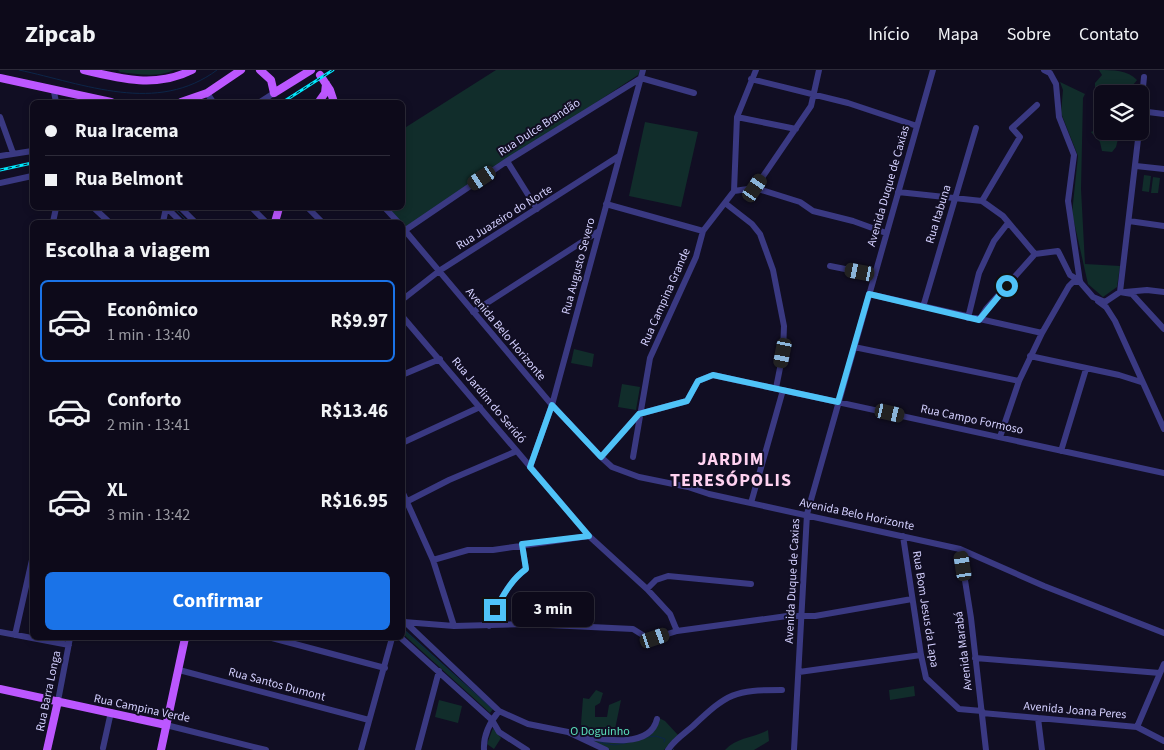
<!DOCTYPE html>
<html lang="pt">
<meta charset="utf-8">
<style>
body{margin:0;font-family:"Source Sans 3",sans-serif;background:#1b1827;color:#f1f3f6;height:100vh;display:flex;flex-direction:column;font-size:19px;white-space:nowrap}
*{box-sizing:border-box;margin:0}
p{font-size:16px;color:#9a9aa2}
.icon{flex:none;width:28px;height:28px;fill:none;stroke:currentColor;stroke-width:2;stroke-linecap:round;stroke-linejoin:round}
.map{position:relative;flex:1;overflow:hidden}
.side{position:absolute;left:30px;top:150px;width:375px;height:420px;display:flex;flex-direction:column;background:#0d0a1a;border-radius:8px;box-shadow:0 2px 8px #0003,0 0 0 1px #2d2b39}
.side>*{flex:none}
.guide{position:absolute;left:30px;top:30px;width:375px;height:110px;border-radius:8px;box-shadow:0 2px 8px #0003,0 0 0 1px #2d2b39;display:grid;align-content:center;height:110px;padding:0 15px;background:#0d0a1a}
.fabs{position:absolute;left:1094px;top:15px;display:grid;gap:10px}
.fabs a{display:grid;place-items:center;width:55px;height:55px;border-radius:8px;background:#0d0a1a;box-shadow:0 2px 8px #0003,0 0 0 1px #2d2b39;font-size:25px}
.end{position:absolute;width:22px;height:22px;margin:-11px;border:6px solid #4fc3f7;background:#111;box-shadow:0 0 0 2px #111}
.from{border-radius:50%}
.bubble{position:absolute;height:35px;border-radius:8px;background:#0d0a1a;box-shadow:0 2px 8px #0003,0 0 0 1px #2d2b39;font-size:16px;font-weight:700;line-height:35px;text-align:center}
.car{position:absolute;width:15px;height:30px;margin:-15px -8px;border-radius:6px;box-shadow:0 0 4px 1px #0007;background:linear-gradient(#222 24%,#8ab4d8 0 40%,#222 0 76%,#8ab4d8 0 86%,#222 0)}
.guide b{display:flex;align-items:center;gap:18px;height:48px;font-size:19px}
.guide b+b{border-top:1px solid #2d2b39}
.guide i{width:12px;height:12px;background:#f1f3f6}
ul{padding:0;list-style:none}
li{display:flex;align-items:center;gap:15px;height:82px;margin:0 10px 8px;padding:0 5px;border:2px solid transparent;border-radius:8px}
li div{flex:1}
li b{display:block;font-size:19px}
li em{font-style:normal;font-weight:700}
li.active{border-color:#1a73e8}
li>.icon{width:45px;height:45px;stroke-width:1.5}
h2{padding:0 15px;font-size:22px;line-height:60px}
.button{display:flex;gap:10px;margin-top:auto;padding:10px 15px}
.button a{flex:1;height:58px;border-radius:8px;background:#1a73e8;color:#fff;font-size:20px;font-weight:700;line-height:58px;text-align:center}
header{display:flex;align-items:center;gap:30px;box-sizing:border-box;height:70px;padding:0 25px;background:#0d0a1a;border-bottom:1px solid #2d2b39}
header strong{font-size:24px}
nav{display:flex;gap:28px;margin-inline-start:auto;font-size:18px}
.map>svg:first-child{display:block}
</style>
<header>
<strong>Zipcab</strong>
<nav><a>Início</a><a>Mapa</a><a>Sobre</a><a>Contato</a></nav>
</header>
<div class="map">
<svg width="1164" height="680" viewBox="0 0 1164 680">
<rect width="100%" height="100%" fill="#110e23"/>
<path fill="#112d2b" d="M 118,0 L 174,0 C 158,8 137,4 120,2 Z
M 496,0 L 640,0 L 638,5 L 405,158 L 402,152 L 400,152 L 387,138 L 402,138 L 403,59 Z
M 1099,0 C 1113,0 1128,0 1137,10 C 1127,24 1118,24 1102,24 L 1102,27 L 1095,22 L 1095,13 L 1102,5 Z
M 1060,12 L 1085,24 L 1083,28 L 1081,119 L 1085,194 L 1120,196 L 1117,217 L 1103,227 L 1088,214 L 1072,143 L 1078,86 L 1061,43 L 1063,20 Z
M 645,52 L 698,62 L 681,137 L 629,126 Z
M 1102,57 L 1102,61 L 1120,61 L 1116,77 L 1112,82 L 1102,81 L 1100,72 L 1091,62 Z
M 1144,105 L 1151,106 L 1149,122 L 1142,121 Z
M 1153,107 L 1160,108 L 1158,123 L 1151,123 Z
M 574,279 L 594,284 L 592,297 L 571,293 Z
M 622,314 L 640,317 L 636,340 L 618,337 Z
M 403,558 L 493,639 L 490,643 L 403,564 Z
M 914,616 L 915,626 L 890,630 L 889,620 Z
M 596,620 L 603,623 L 600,633 L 595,636 L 595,647 L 607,647 L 609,635 L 621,630 L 614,664 L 616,671 L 626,670 L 653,659 L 657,647 L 665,651 L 678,665 L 664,680 L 610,680 L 580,667 L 583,628 L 589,629 Z
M 439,630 L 462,636 L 458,653 L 435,647 Z
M 493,658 L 501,668 L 494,679 L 487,674 Z
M 768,660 L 769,671 L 754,680 L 725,680 C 737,667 754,668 768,660 Z"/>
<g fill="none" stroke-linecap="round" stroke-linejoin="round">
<path stroke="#0c2548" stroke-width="1" d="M 19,0 C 85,14 157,45 217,0
M 174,138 L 188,152
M 402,558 L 492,639
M 646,667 L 656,666 L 665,669 L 664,672
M 599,672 L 614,675 L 626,673
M 673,679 L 674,680"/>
<path stroke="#3a3982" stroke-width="6" d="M 1044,0 L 1050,3 L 1056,14 L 1059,47 L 1074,85 L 1068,131 L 1080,212 L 1093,227 L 1105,232 L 1120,222 L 1132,224 L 1164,259
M 751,9 L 848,33 L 917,56
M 54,22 L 56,32
M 207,23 L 213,32
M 260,32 L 274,23
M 1140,41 L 1164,44
M 0,47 L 13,83
M 737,47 L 796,59
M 1140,47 L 1144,7
M 0,86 L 32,81
M 507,91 L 537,139
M 1136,96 L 1164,99
M 0,113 L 32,106
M 755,118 L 811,36 L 819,0
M 734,121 L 755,118 L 800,132 L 813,141 L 853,151 L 886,163
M 898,122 L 982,131 L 1003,146 L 1035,184
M 982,131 L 1020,67 L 1012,58 L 1037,35
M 725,133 L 752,154 L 760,164 L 773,200 L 784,256 L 783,283 L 776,318
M 606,134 L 703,161
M 94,138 L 109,152
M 167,138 L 181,152
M 181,138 L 195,152
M 252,138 L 266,152
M 308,138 L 322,152
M 385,138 L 398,152
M 1129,151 L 1164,156
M 53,152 L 56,138
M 163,152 L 166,138
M 402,157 L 552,335 L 601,387 L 612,397 L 639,407 L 688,417 L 709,424 L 960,479 L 1044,516 L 1164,563
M 404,161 L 507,91 L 641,8 L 694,23
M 830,196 L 875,205
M 1120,222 L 1139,61
M 1125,222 L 1147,220 L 1164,222
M 869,224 L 1042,263
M 402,230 L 439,201 L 619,86
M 1098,231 L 1106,237 L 1115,251 L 1164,359
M 923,237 L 976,58
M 473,242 L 599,161
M 402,246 L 589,466 L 647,519 L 670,544 L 677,561
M 968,248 L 979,203 L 994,171 L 1008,153
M 979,250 L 986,239 L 1035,184 L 1058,181 L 1070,205 L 1080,211
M 854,277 L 1019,311
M 1030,286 L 1119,305 L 1141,312
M 402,305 L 440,289
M 1000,367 L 1019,311 L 1042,263 L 1069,216 L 1073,212 L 1080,212
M 402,373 L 480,337
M 1061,381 L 1086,299
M 601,387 L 639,344 L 687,331 L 698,311 L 713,305 L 1164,403
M 633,387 L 650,288 L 696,187 L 703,161 L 734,121 L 737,47 L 756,0
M 530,397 L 552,335 L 643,0
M 402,421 L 433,490 L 454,556
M 751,433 L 783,320
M 402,434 L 449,410 L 517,381
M 903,466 L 921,585 L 926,608 L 959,639 L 982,641
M 960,479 L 971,548 L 986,680
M 433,490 L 468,480 L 493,480 L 589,466
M 647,519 L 656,510 L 668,506 L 751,514
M 403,550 L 499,641 L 528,654 L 568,662 L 606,680
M 404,552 L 454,556 L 528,554 L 633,559 L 649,569 L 655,568 L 677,561 L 787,546 L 815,546 L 912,529
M 489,556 C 498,534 507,513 526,499 L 522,474
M 0,562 L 69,575
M 15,565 L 32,490
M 272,568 L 385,598
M 401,568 L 492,650 L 499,662 L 527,680
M 975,588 L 1160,603
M 179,600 L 369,650
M 799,602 L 921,585
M 58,631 L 70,568
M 982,643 L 1137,657 L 1164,671
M 1038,648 L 1042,680
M 166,655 L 266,680
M 1137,657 L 1164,594
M 579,665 C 601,669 650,680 657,649
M 103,678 L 111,642
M 361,680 L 392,568
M 418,680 L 439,601
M 484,680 C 483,665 490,652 499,641
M 668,680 C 674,670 684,664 693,656 C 728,623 734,620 782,620
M 794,680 L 807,444 L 933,0"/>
<path stroke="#bc57ff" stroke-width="8" d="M 84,0 C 121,9 157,18 192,0
M 260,0 L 271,10 L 274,23
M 320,5 L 330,20 L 334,32
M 0,8 L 111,32
M 274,23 L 311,0
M 320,30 L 325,23 L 326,14
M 181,32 L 207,23 L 241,0
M 275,152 L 279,138
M 0,619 L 166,655
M 47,680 L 58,631
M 161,680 L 185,568"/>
<g stroke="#00e7fb" stroke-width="3">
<path id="rail" d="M 283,32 L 333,0
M 0,100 L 32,93"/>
</g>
<use href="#rail" stroke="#110e23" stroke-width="1" stroke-dasharray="4" stroke-linecap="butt"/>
</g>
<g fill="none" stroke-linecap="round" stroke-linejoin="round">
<path stroke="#4fc3f7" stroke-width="6" d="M 495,540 C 504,524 511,510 526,499 L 522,474 L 589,466 L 530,397 L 552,335 L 601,387 L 639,344 L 687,331 L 698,311 L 713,305 L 838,332 L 869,224 L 979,250 L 1007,216"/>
</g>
<g text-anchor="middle" stroke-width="4" stroke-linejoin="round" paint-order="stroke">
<g font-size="12" fill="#d4d0ff" stroke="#110e23">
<text transform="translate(539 57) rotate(-33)" y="4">Rua Dulce Brandão</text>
<text transform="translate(888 116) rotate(-74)" y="4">Avenida Duque de Caxias</text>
<text transform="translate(938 144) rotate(-73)" y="4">Rua Itabuna</text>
<text transform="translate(504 147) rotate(-32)" y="4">Rua Juazeiro do Norte</text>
<text transform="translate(578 196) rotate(-75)" y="4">Rua Augusto Severo</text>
<text transform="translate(665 227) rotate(-66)" y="4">Rua Campina Grande</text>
<text transform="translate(506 264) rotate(50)" y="4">Avenida Belo Horizonte</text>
<text transform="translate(489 330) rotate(50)" y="4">Rua Jardim do Seridó</text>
<text transform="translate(972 349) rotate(12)" y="4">Rua Campo Formoso</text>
<text transform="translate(857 444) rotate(12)" y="4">Avenida Belo Horizonte</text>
<text transform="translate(792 511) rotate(-87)" y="4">Avenida Duque de Caxias</text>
<text transform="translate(926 539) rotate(81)" y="4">Rua Bom Jesus da Lapa</text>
<text transform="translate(963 581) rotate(-97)" y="4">Avenida Marabá</text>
<text transform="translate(277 614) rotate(15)" y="4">Rua Santos Dumont</text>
<text transform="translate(48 621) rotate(-78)" y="4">Rua Barra Longa</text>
<text transform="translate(142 638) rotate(12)" y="4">Rua Campina Verde</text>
<text transform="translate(1075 640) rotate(5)" y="4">Avenida Joana Peres</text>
</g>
<g font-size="12" fill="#5be0bc" stroke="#110e23">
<text x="600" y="665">O Doguinho</text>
</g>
<g font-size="18" font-weight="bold" letter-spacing="1" fill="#ffd2f0" stroke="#110e23">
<text x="731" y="395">JARDIM<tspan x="731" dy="21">TERESÓPOLIS</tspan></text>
</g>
</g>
</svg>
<div class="fabs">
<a><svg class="icon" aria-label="layers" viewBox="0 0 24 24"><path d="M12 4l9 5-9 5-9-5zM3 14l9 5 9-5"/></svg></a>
</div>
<i class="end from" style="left:1007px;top:216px"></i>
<i class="end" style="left:495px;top:540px"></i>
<div class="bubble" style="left:512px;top:522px;width:82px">3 min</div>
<i class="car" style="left:482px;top:108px;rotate:236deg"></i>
<i class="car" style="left:755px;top:118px;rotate:35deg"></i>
<i class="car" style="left:860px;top:202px;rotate:281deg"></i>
<i class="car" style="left:783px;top:283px;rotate:191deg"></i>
<i class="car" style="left:890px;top:343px;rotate:103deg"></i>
<i class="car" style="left:963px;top:496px;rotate:351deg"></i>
<i class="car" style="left:655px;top:568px;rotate:71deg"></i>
<div class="guide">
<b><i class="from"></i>Rua Iracema</b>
<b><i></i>Rua Belmont</b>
</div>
<section class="side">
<h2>Escolha a viagem</h2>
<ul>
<li class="active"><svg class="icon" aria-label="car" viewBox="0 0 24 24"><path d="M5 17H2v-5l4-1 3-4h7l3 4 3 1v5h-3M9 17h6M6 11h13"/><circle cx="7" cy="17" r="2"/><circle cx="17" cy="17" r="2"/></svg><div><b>Econômico</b><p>1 min · 13:40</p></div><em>R$9.97</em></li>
<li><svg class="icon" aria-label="car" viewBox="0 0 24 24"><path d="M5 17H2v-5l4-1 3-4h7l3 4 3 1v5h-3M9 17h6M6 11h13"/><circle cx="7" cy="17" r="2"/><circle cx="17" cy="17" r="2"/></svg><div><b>Conforto</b><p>2 min · 13:41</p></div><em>R$13.46</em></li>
<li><svg class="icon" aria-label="car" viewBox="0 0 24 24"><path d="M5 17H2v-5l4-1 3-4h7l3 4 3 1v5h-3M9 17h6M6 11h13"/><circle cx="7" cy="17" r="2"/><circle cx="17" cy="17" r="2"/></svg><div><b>XL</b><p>3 min · 13:42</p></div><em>R$16.95</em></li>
</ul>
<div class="button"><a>Confirmar</a></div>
</section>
</div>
